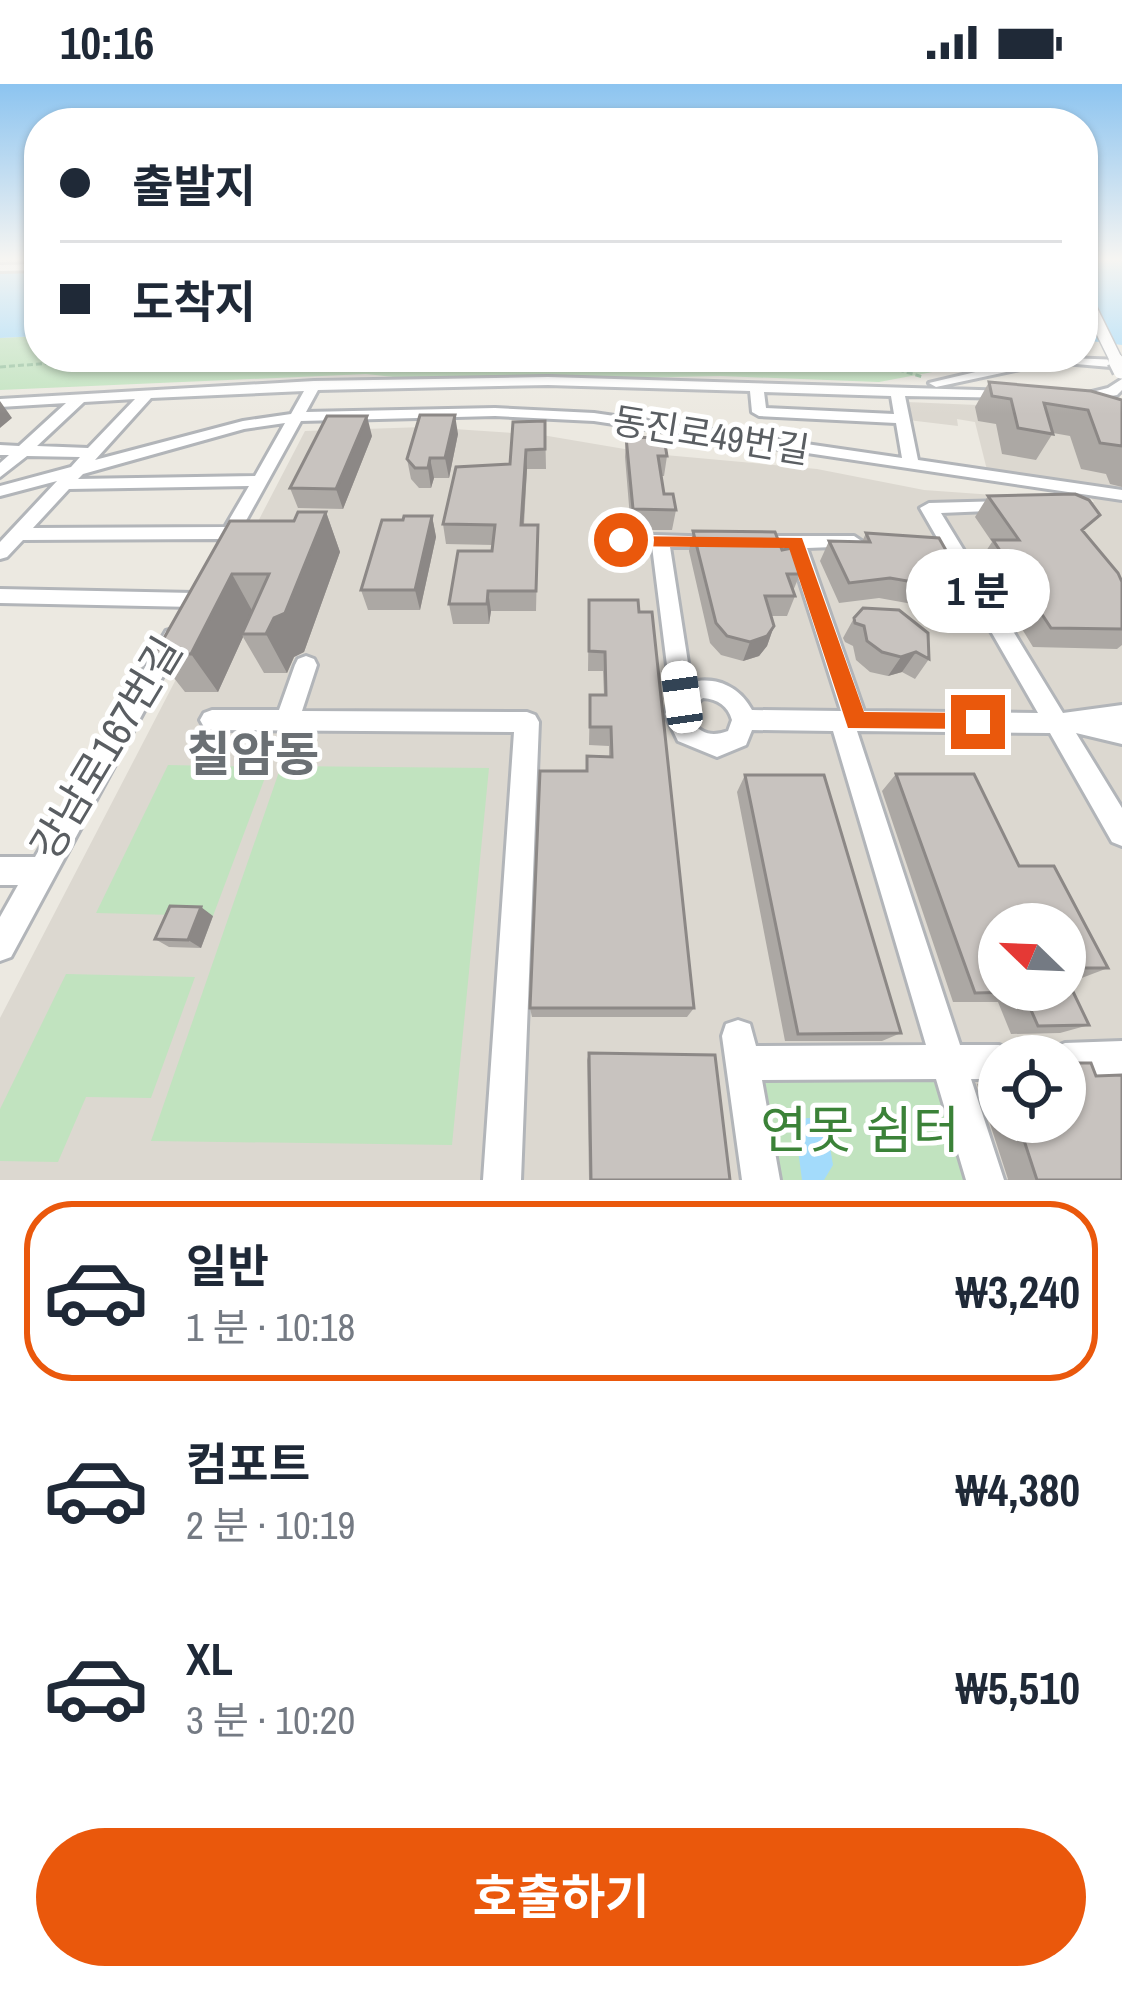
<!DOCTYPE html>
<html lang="ko">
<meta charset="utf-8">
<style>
body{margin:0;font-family:"Archivo Narrow","Noto Sans KR",sans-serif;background:#f6f6f7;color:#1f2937;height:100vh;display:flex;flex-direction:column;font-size:45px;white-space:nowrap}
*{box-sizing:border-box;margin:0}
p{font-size:39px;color:#747a83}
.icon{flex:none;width:66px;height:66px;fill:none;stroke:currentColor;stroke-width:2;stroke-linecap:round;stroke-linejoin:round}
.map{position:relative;height:1096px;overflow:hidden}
.details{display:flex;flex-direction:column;background:#fff;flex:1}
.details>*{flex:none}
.hud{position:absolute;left:24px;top:24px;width:1074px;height:264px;border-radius:48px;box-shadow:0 3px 9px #0004;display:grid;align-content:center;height:264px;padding:0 36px;background:#fff}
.needle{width:78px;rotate:293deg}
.controls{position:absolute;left:978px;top:819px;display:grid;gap:24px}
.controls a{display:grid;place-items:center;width:108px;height:108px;border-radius:50%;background:#fff;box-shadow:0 3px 9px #0004;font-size:60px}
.end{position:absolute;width:54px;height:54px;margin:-27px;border:15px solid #ea580c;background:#fff;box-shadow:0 0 0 6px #fff}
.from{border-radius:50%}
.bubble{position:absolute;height:84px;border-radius:42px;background:#fff;box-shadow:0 3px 9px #0004;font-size:39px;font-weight:700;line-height:84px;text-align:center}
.car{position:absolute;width:36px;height:72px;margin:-36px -18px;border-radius:15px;box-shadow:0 0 9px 3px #0007;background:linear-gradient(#fff 24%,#345 0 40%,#fff 0 76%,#345 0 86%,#fff 0)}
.hud b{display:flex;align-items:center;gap:42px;height:114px;font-size:45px}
.hud b+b{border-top:3px solid #e0e1e3}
.hud i{width:30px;height:30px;background:#1f2937}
ul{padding:21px 0 0;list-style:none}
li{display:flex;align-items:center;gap:36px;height:180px;margin:0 24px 18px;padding:0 12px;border:6px solid transparent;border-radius:48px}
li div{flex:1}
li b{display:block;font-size:45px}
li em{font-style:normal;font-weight:700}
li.current{border-color:#ea580c}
li>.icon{width:108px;height:108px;stroke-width:1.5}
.primary-button{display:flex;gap:24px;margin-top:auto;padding:24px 36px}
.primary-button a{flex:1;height:138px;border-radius:72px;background:#ea580c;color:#fff;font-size:48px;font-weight:700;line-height:138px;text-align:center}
.status{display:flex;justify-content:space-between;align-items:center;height:84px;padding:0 60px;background:#fff;direction:ltr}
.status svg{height:33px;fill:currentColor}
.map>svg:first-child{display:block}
</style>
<div class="status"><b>10:16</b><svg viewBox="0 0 49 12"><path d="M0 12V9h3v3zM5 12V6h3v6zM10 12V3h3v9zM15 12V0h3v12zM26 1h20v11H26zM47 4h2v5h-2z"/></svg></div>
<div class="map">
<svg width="1122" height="1096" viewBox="0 0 1122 1096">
<rect width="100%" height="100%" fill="#ece9e1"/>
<path fill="#dcd8d0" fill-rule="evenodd" d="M 907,318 L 1072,325 L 1122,341 L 1122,1096 L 0,1096 L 0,934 L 305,347 L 424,343 L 542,351 L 654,370 L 817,385 L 924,406 L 1094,418 L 1080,400 L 987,386 L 975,338 L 957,335 L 958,342 L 908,336 ZM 999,840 L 1065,840 L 1065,906 L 999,906 ZM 999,972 L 1065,972 L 1065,1038 L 999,1038 Z"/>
<path fill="#c1e3bf" d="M 39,252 L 39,273 L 1013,273 L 879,298 L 720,292 L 441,298 L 366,290 L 0,306 L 0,254 Z
M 168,681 L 269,683 L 213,832 L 96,829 Z
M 281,682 L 489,684 L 452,1061 L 151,1057 Z
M 66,890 L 195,893 L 151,1014 L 86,1013 L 58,1078 L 0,1077 L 0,1025 Z
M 756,994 L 940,995 L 971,1096 L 772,1096 Z"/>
<path fill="#a3dbfb" d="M 1083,176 L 1122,176 L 1122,261 L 1083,256 Z
M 39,183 L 39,252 L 0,254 L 0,184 Z
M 825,1033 L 833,1081 L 824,1096 L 802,1096 L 794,1035 Z"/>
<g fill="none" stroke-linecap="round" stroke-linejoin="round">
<g stroke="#b2b5b9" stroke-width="6">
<path id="minor" d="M 39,180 L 39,186 L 0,187 L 0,181 Z
M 1039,273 L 1122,276 L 1122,284 L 1053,278 L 936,303 L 929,299 Z
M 548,293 L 1012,307 L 1019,311 L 1017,314 L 905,312 L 918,376 L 1122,406 L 1122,416 L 594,337 L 495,332 L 301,337 L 232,462 L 220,462 L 219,455 L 23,456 L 7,473 L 0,475 L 0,458 L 57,397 L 0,412 L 0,402 L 71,383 L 80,373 L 27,372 L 0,393 L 0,379 L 9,371 L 0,371 L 0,361 L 19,362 L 66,319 L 0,323 L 0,315 L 314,297 ZM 548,301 L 750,307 L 752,328 L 759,332 L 896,339 L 902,374 L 594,329 L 495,324 L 306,328 L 318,306 ZM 304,307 L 291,330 L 243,337 L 95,376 L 151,314 ZM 764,308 L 891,312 L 894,330 L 766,324 ZM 135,315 L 88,364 L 37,362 L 84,318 ZM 285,339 L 255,392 L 78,395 L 83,390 L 244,345 ZM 249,402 L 225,443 L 33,444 L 69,405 Z
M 1122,295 L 1122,306 L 1117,311 L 1079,317 L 1072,313 L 1108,304 Z
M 1006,417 L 1012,418 L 1012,426 L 941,429 L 1063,629 L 1122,621 L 1122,660 L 1076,649 L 1122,724 L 1122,762 L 1112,758 L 1050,649 L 857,647 L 960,961 L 999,961 L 1011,966 L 1013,972 L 999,972 L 999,995 L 971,995 L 1004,1096 L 966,1096 L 936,995 L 762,996 L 780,1096 L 742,1096 L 722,952 L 726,940 L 738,936 L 750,940 L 756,962 L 926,961 L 833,647 L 752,646 L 746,661 L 717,673 L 678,657 L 665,630 L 671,613 L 652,462 L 621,462 L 612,456 L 621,450 L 722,453 L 725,457 L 716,463 L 670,463 L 691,598 C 717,592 740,603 752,626 L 841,627 L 789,464 L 754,464 L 745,458 L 754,452 L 854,452 L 863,458 L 860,462 L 807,464 L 864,627 L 1038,629 L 920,424 L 929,419 ZM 703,614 C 718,615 728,622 732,636 L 728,647 C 712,653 702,650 690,637 L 688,625 Z
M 0,505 L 194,509 L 204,516 L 194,523 L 0,519 Z
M 173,545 L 180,547 L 184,553 L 11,873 L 0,877 L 0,833 L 18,801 L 0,801 L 0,773 L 35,773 L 166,547 Z
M 306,572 L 314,575 L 317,581 L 302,627 L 527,628 L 535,631 L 539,638 L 521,1096 L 483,1096 L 514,648 L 212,646 L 204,643 L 200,636 L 204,629 L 212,626 L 279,626 L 295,581 L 298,575 Z
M 1122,957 L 1122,991 L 1065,993 L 1065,972 L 1050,972 L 1053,964 L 1065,959 Z"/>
</g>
<path stroke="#98c3a1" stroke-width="3" stroke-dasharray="6 3" stroke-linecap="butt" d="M 855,273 L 923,293
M 0,283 L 127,273 L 231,273"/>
<use href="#minor" fill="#fff" fill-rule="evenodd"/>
<g stroke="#b2b5b9" stroke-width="15" stroke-linecap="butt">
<path id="minor-bridge-far1" d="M 1083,209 L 1118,280"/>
</g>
<g stroke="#b2b5b9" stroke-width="20" stroke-linecap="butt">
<path id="minor-bridge" d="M 1116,277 L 1121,287"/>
</g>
<use href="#minor-bridge-far1" stroke="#fff" stroke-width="12"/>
<use href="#minor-bridge" stroke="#fff" stroke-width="15"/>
</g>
<path fill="#aca8a4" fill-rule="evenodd" d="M 989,298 L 1122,316 L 1122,403 L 1110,400 L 1106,390 L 1081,385 L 1070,352 L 1053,349 L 1036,376 L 1002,370 L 996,340 L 978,337 L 975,323 Z
M 545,337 L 546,385 L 527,385 L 524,441 L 538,441 L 536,527 L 491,527 L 489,540 L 453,540 L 449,520 L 492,467 L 493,461 L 446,460 L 443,440 L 510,380 Z
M 458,350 L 449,394 L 434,394 L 431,404 L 419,404 L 411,395 L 407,375 Z
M 372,352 L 343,425 L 298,424 L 290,404 Z
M 626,353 L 667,372 L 664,392 L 661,392 L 664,410 L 676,426 L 672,446 L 631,446 L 625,373 Z
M 988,412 L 1085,449 L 1122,498 L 1122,561 L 1117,565 L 1033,563 L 980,476 L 992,458 L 975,433 Z
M 326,428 L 340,468 L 304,568 L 294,573 L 287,589 L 264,589 L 243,553 L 218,608 L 185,608 L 155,570 L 230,437 L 294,437 Z
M 432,432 L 436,453 L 420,526 L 368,526 L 361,506 Z
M 693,447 L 782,466 L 800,490 L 793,507 L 795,512 L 787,532 L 771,532 L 774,542 L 767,562 L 759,572 L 743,577 L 721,571 L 710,559 L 689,467 Z
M 866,449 L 977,521 L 963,541 L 928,542 L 918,521 L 879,514 L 839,519 L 820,477 L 829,457 L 862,458 Z
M 589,516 L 638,516 L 694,924 L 687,933 L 532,933 L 530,924 L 586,687 L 609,672 L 609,662 L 589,661 L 590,611 L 604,611 L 603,587 L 588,587 Z
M 854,534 L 929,575 L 915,595 L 902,588 L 888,592 L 870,588 L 856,576 L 853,562 L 845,558 L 843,554 Z
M 896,690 L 1019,782 L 1108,884 L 1079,895 L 1067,895 L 1089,941 L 1060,949 L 1011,950 L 998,918 L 953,918 L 882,707 ZM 999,840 L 1065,840 L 1065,906 Z
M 745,691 L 901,949 L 882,957 L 785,957 L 737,708 Z
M 213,832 L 201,864 L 169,863 L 155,855 Z
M 589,969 L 730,1096 L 589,1096 L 587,976 Z
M 999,995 L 999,1038 L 1065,1038 L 1122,1096 L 1007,1096 L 1008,1095 L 977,1000 Z"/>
<path fill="#8c8886" d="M 0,317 L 12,334 L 0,344 Z
M 455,331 L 458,350 L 449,394 L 445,374 Z
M 367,332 L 372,352 L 343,425 L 336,405 Z
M 526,366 L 527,385 L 522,461 L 521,441 Z
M 430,374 L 434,394 L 431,404 L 428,384 Z
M 326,428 L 340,468 L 304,568 L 294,573 L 287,589 L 266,550 Z
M 432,432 L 436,453 L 420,526 L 415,506 Z
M 232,490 L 254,530 L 242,550 L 243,553 L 218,608 L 191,570 Z
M 488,507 L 491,527 L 489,540 L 487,520 Z
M 774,542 L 767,562 L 759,572 L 743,577 L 750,558 Z
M 916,568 L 902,588 L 888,592 L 901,573 Z
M 201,823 L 213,832 L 201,864 L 188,856 Z"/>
<path fill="#c8c3bf" stroke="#8c8886" stroke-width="3" d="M 989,298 L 1091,307 L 1122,316 L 1122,362 L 1100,359 L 1088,326 L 1044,319 L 1053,350 L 1018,344 L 1011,315 L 992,312 Z
M 420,331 L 455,331 L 445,374 L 430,374 L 428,384 L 415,384 L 407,375 Z
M 327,332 L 367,332 L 336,405 L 290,404 Z
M 545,337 L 545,365 L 526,366 L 521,441 L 538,441 L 536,507 L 488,507 L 487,520 L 449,520 L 458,467 L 492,467 L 495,441 L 443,440 L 456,383 L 510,380 L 513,338 Z
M 626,353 L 664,354 L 667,372 L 658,372 L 664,410 L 673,410 L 676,426 L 633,425 Z
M 1075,410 L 1089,416 L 1100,431 L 1082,446 L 1118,489 L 1122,498 L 1122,545 L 1051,544 L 993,456 L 1019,456 L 988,412 Z
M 298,428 L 326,428 L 285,529 L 274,534 L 266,550 L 242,550 L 269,490 L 232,490 L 191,570 L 155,570 L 230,437 L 294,437 Z
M 404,432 L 432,432 L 415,506 L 361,506 L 382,436 L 403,436 Z
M 693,447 L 775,448 L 782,466 L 792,464 L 800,475 L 800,490 L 787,490 L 795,512 L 765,512 L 774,542 L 767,552 L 750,558 L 727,552 L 716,539 Z
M 866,449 L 939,454 L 977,521 L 942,522 L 931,501 L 890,494 L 849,499 L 829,457 L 870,458 Z
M 589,516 L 638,516 L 639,528 L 652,528 L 694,924 L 530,924 L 540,687 L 587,687 L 587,672 L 612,673 L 611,643 L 590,643 L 590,611 L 606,611 L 605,568 L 589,567 Z
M 863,524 L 899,526 L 928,549 L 929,575 L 916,568 L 901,573 L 882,568 L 867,557 L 864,542 L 855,539 L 854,534 Z
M 896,690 L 974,690 L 1019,782 L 1054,782 L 1108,884 L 1065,884 L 1065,840 L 999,840 L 999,906 L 1065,906 L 1065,891 L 1089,941 L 1038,942 L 1023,908 L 975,909 Z
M 745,691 L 824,691 L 901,949 L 798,950 Z
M 170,822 L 201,823 L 188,856 L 155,855 Z
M 589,969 L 715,971 L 730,1096 L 591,1096 Z
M 1065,979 L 1091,979 L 1096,992 L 1122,991 L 1122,1096 L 1037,1096 L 1018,1038 L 1065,1038 Z"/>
<linearGradient id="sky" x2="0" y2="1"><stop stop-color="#8cc4f0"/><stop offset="0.53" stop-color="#f6f5f2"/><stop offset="1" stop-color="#f6f5f2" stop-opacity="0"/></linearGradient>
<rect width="1122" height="330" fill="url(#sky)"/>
<path fill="#ea580c" d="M 615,452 L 802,454 L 864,628 L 978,629 L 985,631 L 985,645 L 848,644 L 789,464 L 621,462 L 613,456 Z"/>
<g text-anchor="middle" stroke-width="10" stroke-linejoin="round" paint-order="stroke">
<g font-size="36" fill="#5a5e62" stroke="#fff">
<text transform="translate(711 351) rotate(9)" y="13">동진로49번길</text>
</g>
<g font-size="42" fill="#5a5e62" stroke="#fff">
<text transform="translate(106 664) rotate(-59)" y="15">강남로167번길</text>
</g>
<g font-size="48" font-weight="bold" fill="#6b7074" stroke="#fff">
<text x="253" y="687">칠암동</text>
</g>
<g font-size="51" fill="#3b8238" stroke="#fff">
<text x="860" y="1064">연못 쉼터</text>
</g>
</g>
</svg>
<div class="controls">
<a><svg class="needle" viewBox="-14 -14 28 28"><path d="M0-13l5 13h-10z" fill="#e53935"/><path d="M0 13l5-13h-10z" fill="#747a83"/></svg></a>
<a><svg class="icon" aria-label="locate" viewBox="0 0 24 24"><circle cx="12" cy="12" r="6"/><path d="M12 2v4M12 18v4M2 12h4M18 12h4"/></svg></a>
</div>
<i class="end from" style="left:621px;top:456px"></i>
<i class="end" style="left:978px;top:638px"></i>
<div class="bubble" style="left:906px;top:465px;width:144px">1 분</div>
<i class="car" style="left:682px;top:613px;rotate:352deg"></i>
<div class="hud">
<b><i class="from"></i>출발지</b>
<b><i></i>도착지</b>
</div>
</div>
<section class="details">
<ul>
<li class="current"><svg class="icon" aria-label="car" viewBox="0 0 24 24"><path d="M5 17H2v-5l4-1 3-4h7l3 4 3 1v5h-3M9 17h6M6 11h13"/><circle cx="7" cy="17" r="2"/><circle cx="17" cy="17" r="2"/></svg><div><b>일반</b><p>1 분 · 10:18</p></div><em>₩3,240</em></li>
<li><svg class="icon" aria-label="car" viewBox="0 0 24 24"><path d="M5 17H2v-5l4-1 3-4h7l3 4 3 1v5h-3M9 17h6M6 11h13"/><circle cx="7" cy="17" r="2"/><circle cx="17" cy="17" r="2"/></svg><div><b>컴포트</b><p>2 분 · 10:19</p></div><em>₩4,380</em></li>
<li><svg class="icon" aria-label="car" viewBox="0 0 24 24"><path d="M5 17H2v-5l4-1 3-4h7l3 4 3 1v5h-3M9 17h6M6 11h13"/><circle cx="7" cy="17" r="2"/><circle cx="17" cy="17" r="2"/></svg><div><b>XL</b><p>3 분 · 10:20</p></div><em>₩5,510</em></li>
</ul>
<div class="primary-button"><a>호출하기</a></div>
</section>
